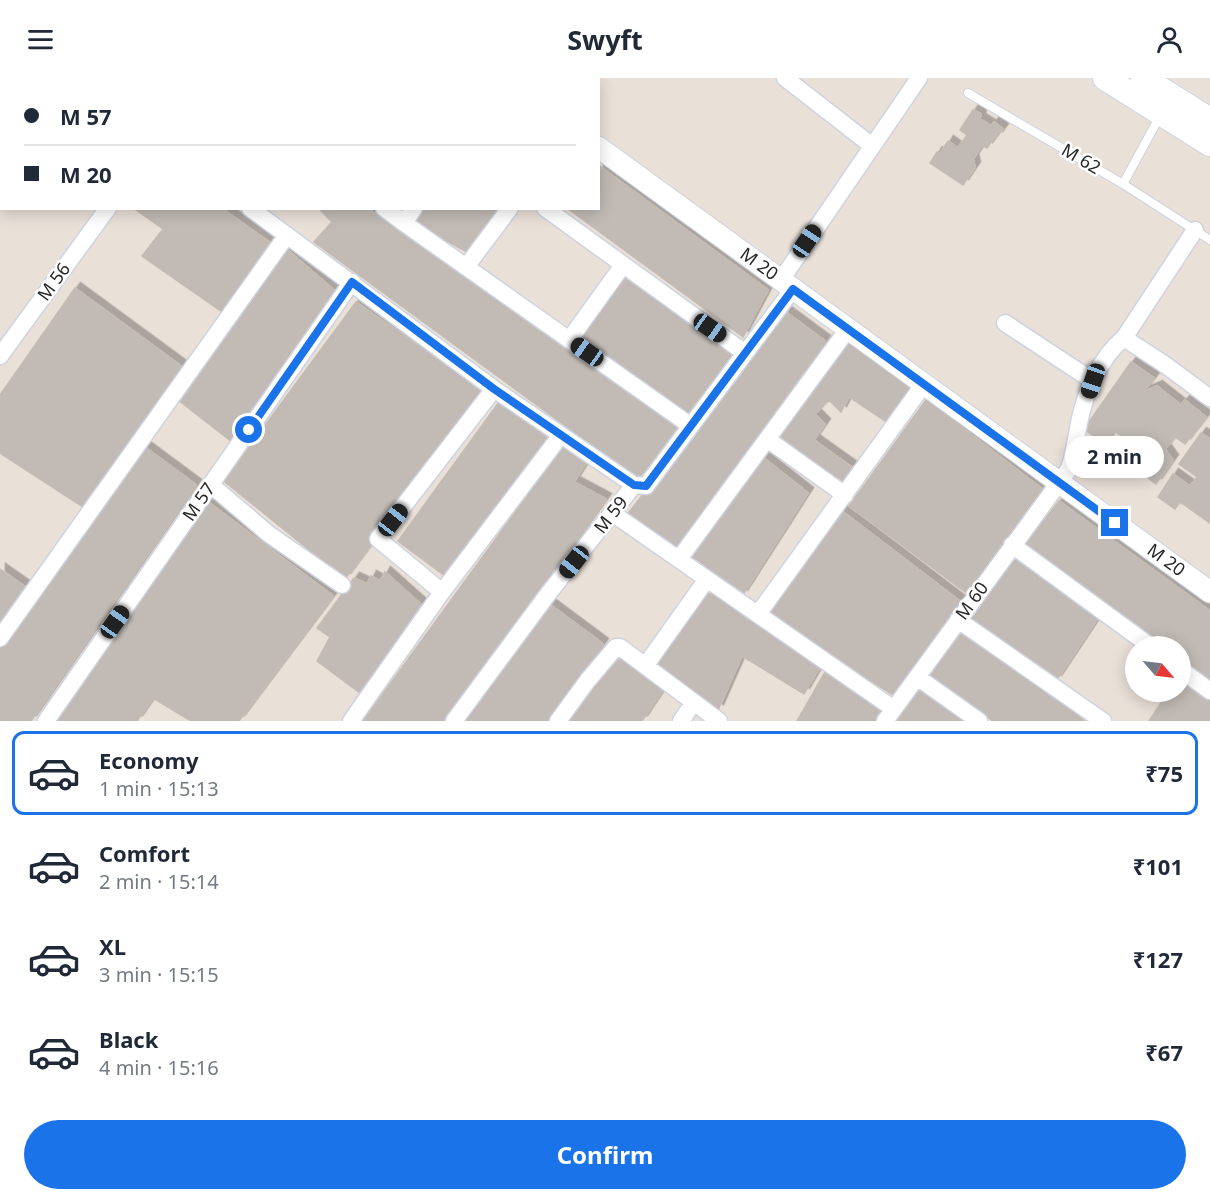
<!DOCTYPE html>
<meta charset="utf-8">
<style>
body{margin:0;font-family:"Noto Sans",sans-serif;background:#f2f2f3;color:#1f2937;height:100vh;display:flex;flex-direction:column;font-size:22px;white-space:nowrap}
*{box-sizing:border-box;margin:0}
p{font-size:20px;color:#747a83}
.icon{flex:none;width:33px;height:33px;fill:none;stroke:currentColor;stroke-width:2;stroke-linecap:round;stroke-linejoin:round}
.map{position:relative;height:643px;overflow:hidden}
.details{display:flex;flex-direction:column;background:#fff;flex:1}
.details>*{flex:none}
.top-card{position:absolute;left:0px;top:0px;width:600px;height:132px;box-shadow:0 3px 15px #0003;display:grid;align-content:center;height:132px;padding:0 24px;background:#fff}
.needle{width:39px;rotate:118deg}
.fabs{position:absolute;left:1125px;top:558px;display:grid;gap:12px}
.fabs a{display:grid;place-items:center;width:66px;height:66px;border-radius:50%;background:#fff;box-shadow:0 3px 15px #0003;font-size:30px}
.end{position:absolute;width:27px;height:27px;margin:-14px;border:8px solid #1a73e8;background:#fff;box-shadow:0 0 0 3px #fff}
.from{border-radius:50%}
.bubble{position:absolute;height:42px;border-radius:21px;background:#fff;box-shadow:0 3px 15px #0003;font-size:20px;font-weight:700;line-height:42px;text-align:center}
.car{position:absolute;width:18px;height:36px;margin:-18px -9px;border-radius:8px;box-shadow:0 0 4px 2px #0007;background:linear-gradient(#222 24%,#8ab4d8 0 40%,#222 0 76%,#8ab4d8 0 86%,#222 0)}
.top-card b{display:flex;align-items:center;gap:21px;height:57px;font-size:22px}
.top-card b+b{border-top:2px solid #e0e1e3}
.top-card i{width:15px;height:15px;background:#1f2937}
ul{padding:10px 0 0;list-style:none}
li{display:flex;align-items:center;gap:18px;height:84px;margin:0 12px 9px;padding:0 12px;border:3px solid transparent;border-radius:12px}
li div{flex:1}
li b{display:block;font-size:22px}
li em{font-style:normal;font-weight:700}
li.current{border-color:#1a73e8}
li>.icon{width:54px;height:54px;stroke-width:1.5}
.button{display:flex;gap:12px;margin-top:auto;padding:12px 24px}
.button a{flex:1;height:69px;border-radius:36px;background:#1a73e8;color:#fff;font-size:24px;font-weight:700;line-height:69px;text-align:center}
header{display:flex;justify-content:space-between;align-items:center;height:78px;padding:0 24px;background:#fff;font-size:27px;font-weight:700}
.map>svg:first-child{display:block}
</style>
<header><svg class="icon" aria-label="menu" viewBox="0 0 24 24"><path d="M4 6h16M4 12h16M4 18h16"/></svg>Swyft<svg class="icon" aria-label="person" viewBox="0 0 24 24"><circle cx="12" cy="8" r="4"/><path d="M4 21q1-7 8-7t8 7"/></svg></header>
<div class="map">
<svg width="1210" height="643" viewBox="0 0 1210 643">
<defs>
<filter id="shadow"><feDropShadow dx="5.5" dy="-5.5" stdDeviation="0" flood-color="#0004"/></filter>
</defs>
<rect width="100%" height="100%" fill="#e9e0d8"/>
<path fill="#c1bab5" stroke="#c4bcb3" stroke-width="1.5" filter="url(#shadow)" d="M 973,32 L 981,36 L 980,41 L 991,48 L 994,44 L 1003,51 L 997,59 L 995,58 L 987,70 L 982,67 L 973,81 L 975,89 L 963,107 L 930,85 L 937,74 L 940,76 L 948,63 L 958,70 L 967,57 L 960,52 Z
M 598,87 L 768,212 L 743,259 L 567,130 L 598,130 Z
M 138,130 L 221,130 L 272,166 L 225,236 L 142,178 L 163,151 L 136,132 Z
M 323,130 L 367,130 L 677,350 L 638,401 L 314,164 L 332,144 L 321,133 Z
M 423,130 L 502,130 L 469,175 L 413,145 Z
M 284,169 L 335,213 L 232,364 L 177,321 Z
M 624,196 L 729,277 L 686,338 L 576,260 Z
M 75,210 L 185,291 L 86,431 L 0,375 L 0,317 Z
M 356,224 L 484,314 L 345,501 L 224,403 Z
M 786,234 L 825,263 L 677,471 L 626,438 Z
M 848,266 L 912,312 L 888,345 L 849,319 L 841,334 L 829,322 L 815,336 L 825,346 L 814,362 L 853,390 L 841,406 L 778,357 Z
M 1131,284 L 1154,300 L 1143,314 L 1157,308 L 1181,327 L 1185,322 L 1206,339 L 1185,366 L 1175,359 L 1165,371 L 1173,382 L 1156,406 L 1137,392 L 1144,383 L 1119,365 L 1123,359 L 1114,353 L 1105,366 L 1084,351 Z
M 926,322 L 1041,410 L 965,514 L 849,428 Z
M 499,324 L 550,362 L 445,498 L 398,463 Z
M 1201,355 L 1210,361 L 1210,445 L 1180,424 L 1175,431 L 1158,419 L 1173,396 L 1190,408 L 1197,399 L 1179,386 Z
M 145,369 L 196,407 L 31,643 L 0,643 L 0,571 Z
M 562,370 L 586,385 L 574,404 L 606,421 L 444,643 L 363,643 Z
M 760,377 L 808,415 L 742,518 L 689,476 Z
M 207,423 L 333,518 L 239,643 L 191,643 L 153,620 L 137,643 L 57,643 Z
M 1059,423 L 1210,533 L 1210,604 L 1180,583 L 1180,568 L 1161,568 L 1024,468 Z
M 842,433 L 961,524 L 893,617 L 769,537 Z
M 1014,478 L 1098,540 L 1056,603 L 969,544 Z
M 0,491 L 27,510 L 0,549 Z
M 385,494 L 423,528 L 360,615 L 317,583 L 330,559 L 317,550 L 354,500 L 367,506 L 371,498 L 380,503 Z
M 707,508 L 821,587 L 804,616 L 742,578 L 718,632 L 653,585 Z
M 548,525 L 603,566 L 548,643 L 463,643 Z
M 958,551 L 1085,643 L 993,643 L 927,596 Z
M 616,577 L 664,610 L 642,643 L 567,643 Z
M 826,592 L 883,632 L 875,643 L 797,643 Z
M 1180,603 L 1210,625 L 1210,643 L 1149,643 L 1168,614 L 1180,614 Z
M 917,607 L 968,643 L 892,643 Z"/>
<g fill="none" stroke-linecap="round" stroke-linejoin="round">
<g stroke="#ced3df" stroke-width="10">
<path id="service" d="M 968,15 L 1123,106 L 1160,38
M 1123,106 L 1210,162"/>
</g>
<g stroke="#ced3df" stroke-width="19">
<path id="minor" d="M 785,0 L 871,67
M 202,2 L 203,0
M 416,2 L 417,0
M 565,2 L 566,0
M 250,130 L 494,311 L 634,407 L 548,516 L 454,643
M 384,130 L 404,145
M 414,130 L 404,145 L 691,348
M 545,130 L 745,275
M 466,189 L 510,130
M 781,202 L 919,0
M 1005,245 L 1093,303
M 1124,260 L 1195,152
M 569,262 L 623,187
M 0,278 L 108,130
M 767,361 L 845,417
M 211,407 L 270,457 L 342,507
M 634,407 L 646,408 L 793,211
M 612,435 L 894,631
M 1012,467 L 1150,568
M 679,481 L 848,251
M 442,514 L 561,357
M 758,536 L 924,306
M 958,542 L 1103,643
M 0,560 L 287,157
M 645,588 L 707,501
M 1180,591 L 1210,613
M 917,599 L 979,643
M 46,643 L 352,204
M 351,643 L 442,514 L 378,461 L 494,311
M 558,643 L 588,602 L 616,569 L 620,569 L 719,643
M 681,643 L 694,624
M 885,643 L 1069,391 C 1074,376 1076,361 1079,345 C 1085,315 1100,279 1124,260 L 1164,286 L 1210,320"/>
</g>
<g stroke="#ced3df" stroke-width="23">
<path id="tertiary" d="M 503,0 L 505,2
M 598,69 L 1210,514"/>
</g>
<g stroke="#ced3df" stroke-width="26">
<path id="secondary" d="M 1105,0 L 1210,66
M 1143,0 L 1210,42"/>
</g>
<use href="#service" stroke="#fff" stroke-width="8"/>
<use href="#minor" stroke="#fff" stroke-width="16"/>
<use href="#tertiary" stroke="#fff" stroke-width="21"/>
<use href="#secondary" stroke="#fff" stroke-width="24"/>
</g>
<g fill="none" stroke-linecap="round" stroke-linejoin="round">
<path stroke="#1a73e8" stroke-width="8" d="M 249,352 L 352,204 L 494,311 L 634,407 L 646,408 L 793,211 L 1115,445"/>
</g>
<g text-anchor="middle" stroke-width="5" stroke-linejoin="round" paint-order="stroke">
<g font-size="18" fill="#272727" stroke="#fff">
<text transform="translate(1081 81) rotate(30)" y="6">M 62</text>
<text transform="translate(759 186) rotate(36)" y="6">M 20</text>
<text transform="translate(54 204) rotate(-54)" y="6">M 56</text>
<text transform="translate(199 424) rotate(-55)" y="6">M 57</text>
<text transform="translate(611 437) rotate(-52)" y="6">M 59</text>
<text transform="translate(1166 482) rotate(36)" y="6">M 20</text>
<text transform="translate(972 523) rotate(-54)" y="6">M 60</text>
</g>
</g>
</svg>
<div class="fabs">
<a><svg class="needle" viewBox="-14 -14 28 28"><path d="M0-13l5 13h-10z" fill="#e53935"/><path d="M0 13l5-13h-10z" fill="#747a83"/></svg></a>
</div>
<i class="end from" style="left:249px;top:352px"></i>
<i class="end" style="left:1115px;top:445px"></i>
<div class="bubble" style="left:1065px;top:358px;width:99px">2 min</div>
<i class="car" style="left:807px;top:163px;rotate:34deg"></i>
<i class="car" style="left:710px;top:250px;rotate:125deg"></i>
<i class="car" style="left:587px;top:274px;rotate:305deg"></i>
<i class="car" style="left:1093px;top:303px;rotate:199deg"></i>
<i class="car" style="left:393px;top:442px;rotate:38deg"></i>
<i class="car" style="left:574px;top:484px;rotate:218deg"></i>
<i class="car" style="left:115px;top:544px;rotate:35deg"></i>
<div class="top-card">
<b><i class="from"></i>M 57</b>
<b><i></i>M 20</b>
</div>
</div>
<section class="details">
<ul>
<li class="current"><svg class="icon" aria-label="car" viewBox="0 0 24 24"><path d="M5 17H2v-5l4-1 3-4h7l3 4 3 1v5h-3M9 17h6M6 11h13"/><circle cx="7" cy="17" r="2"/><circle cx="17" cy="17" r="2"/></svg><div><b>Economy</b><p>1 min · 15:13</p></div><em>₹75</em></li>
<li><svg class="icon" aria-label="car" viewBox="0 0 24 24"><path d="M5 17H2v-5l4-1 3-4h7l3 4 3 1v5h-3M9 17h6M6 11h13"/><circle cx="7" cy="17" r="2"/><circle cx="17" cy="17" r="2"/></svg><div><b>Comfort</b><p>2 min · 15:14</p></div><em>₹101</em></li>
<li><svg class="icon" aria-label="car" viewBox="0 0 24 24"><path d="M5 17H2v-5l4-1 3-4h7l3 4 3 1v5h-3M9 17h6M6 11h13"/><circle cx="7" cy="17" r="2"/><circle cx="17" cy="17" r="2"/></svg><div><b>XL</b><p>3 min · 15:15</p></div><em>₹127</em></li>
<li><svg class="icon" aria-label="car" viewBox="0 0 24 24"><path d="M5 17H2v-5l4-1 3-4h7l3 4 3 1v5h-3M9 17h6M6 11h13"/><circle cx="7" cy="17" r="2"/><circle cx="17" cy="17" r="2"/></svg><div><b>Black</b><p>4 min · 15:16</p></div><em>₹67</em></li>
</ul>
<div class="button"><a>Confirm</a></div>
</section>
